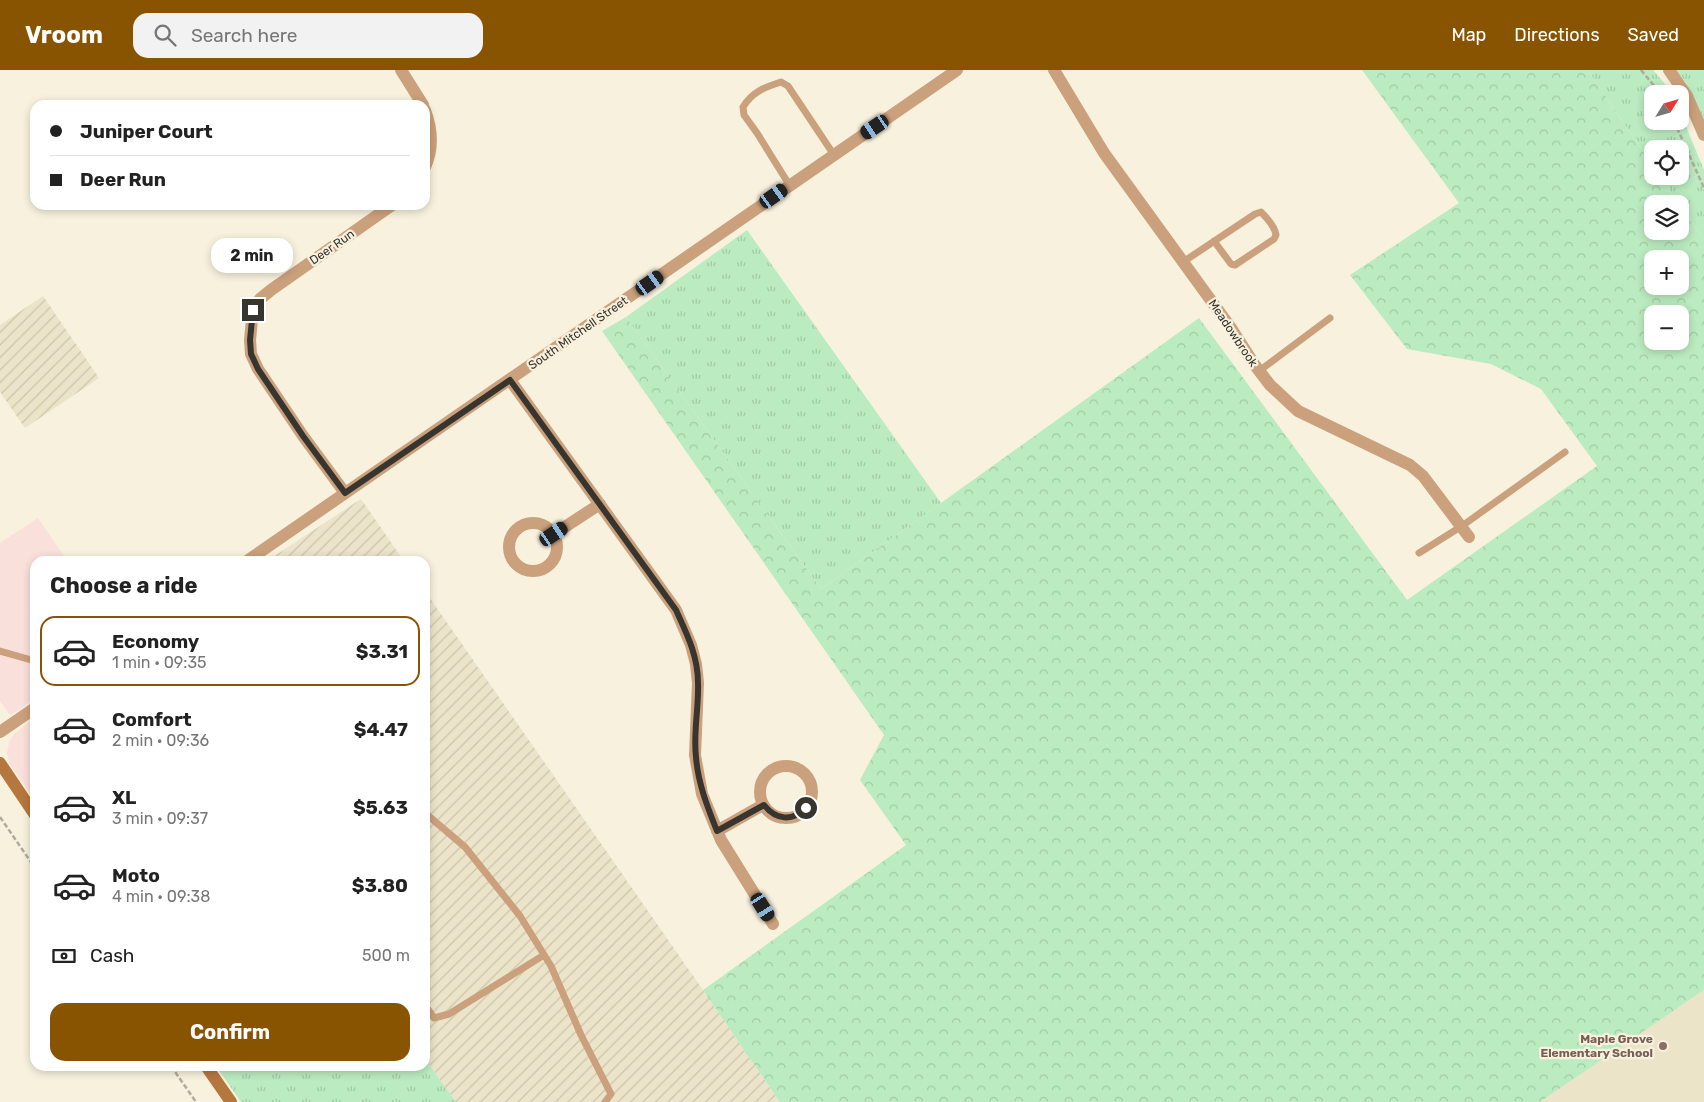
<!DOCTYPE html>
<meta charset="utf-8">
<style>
body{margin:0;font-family:Rubik,sans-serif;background:#f2f2f2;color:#222;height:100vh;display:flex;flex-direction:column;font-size:19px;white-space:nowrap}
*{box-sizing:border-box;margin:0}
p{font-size:16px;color:#767676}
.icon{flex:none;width:28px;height:28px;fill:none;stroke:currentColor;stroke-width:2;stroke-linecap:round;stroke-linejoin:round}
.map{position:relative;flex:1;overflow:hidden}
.side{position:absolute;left:30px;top:486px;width:400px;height:515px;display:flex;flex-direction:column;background:#fff;border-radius:15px;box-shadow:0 2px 8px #0003}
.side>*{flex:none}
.banner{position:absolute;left:30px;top:30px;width:400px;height:110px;border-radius:15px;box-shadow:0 2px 8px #0003;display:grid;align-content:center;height:110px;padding:0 20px;background:#fff}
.needle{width:32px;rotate:53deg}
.tools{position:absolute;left:1644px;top:15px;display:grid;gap:10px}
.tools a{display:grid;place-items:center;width:45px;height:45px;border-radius:10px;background:#fff;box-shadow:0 2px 8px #0003;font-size:25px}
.end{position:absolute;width:22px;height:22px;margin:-11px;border:6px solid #37352d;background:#fff;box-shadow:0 0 0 2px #fff}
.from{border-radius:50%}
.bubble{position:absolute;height:35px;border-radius:15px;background:#fff;box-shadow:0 2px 8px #0003;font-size:16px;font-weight:700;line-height:35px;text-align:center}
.car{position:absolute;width:15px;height:30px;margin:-15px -8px;border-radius:6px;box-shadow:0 0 4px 1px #0007;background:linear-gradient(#222 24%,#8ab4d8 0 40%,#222 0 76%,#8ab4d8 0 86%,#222 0)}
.banner b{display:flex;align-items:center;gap:18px;height:48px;font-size:19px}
.banner b+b{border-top:1px solid #e0e0e0}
.banner i{width:12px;height:12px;background:#222}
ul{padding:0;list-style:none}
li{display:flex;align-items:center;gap:15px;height:70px;margin:0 10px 8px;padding:0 10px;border:2px solid transparent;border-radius:15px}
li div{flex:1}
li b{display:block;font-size:19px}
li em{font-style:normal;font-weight:700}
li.selected{border-color:#895402}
li>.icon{width:45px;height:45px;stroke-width:1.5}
h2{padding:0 20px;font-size:22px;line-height:60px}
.pay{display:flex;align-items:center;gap:12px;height:55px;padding:0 20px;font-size:19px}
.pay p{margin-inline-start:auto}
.cta{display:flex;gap:10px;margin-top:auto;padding:10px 20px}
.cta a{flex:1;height:58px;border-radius:15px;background:#895402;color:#fff;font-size:20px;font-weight:700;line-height:58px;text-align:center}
header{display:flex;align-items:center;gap:30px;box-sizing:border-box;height:70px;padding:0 25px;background:#895402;color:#fff}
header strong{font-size:24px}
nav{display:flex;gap:28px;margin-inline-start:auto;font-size:18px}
.search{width:350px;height:45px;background:#f2f2f2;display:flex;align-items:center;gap:12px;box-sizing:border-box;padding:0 18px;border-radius:15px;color:#767676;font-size:19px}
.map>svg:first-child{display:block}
</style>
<header>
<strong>Vroom</strong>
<div class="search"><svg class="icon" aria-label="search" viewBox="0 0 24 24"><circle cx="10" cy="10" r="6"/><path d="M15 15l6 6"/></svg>Search here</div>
<nav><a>Map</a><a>Directions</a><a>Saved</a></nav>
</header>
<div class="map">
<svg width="1704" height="1032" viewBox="0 0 1704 1032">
<defs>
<pattern id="industrial-furrows" width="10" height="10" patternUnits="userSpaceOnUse" patternTransform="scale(1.25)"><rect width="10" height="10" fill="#ece4c9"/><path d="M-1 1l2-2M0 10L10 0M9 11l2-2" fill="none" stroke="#cbc4ad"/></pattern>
<pattern id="grass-tufts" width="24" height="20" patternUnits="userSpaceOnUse" patternTransform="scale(1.25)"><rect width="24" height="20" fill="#bbebc0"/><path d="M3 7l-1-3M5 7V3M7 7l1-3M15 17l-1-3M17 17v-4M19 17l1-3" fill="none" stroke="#a1caa5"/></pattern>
<pattern id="forest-crowns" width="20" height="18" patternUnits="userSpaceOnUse" patternTransform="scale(1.25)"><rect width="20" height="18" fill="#bbebc0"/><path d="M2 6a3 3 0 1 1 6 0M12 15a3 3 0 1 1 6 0" fill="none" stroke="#a1caa5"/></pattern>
</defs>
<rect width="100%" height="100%" fill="#f7f1dd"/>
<path fill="#fae0da" d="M 38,448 L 67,491 L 35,491 L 35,629 L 10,645 L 0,631 L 0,473 Z
M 35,648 L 35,730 L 10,694 L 7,684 L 9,672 L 14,664 Z"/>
<path fill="url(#industrial-furrows)" d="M 43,226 L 99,308 L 25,358 L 0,322 L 0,255 Z
M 361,429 L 404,491 L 267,491 L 288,477 Z
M 425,521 L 703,920 L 780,1032 L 456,1032 L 425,989 Z"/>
<path fill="#ece4c9" d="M 1704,920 L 1704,1032 L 1540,1032 Z"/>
<path fill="url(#grass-tufts)" d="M 1588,0 L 1653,0 L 1670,20 L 1671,24 L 1652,24 L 1652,51 L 1680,51 L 1680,42 L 1704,100 L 1704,170 L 1660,106 L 1680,106 L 1680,79 L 1652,79 L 1652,95 Z
M 1675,0 L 1704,0 L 1704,55 L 1686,13 Z
M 747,160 L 941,433 L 821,519 L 626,247 Z
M 425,989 L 456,1032 L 241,1032 L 216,996 L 425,996 Z"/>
<path fill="url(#forest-crowns)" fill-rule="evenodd" d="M 1362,0 L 1588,0 L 1652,95 L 1652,106 L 1660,106 L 1679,134 L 1652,134 L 1652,161 L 1680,161 L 1680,135 L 1704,170 L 1704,920 L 1540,1032 L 780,1032 L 703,920 L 906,775 L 860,710 L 884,665 L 602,261 L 626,247 L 821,519 L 1199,248 L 1407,530 L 1597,396 L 1541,319 L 1491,294 L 1407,279 L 1350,205 L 1459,133 ZM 1652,189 L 1680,189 L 1680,216 L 1652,216 ZM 1652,244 L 1680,244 L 1680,271 L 1652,271 Z"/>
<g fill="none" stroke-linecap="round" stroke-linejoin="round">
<path stroke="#b0ac9c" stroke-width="2.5" stroke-dasharray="5 2.5" stroke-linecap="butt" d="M 1641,0 L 1661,24
M 1674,51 L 1704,118
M 0,747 L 35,798
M 171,996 L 196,1032"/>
<path stroke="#cba07c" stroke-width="7" d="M 790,116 L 757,63 L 744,45 L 743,37 C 752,22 765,17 781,12 L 788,16 L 834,85
M 1183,192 L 1255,144 L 1261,142 C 1267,148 1275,157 1276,165 L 1274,169 L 1235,195 L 1231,194 L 1214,171
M 1259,301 L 1330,248
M 1419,483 L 1462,456 L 1565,382
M 0,581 L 35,591
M 425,743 L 465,777 L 520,846 L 551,896 L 581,965 L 611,1024 L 605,1032
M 425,935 L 434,948 L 449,944 L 544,885"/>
<path stroke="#cba07c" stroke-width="12" d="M 401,0 L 423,35
M 1054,0 L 1104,83 L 1231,258 L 1254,294 L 1270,315 L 1298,341 L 1410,395 L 1423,406 L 1469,467
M 1669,0 L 1687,26 L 1704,65
M 425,40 C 432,59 434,78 425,97
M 510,310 L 676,540 L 691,575 L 696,594 L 698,613 L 695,685 L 702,724 L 721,770 L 773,854
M 345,423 L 303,366 L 258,299 L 251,284 L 250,270 L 253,239 L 260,229 L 271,220 L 392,135
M509 477a24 24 0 1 1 48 0a24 24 0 1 1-48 0Z
M 554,464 L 600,434
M760 722a26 26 0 1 1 52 0a26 26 0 1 1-52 0Z
M 717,761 L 763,735"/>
<path stroke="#cba07c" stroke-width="12" d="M 247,491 L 957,0
M 0,662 L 35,638"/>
<path stroke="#b6773f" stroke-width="12" d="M 0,693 L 35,745
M 206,996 L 231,1032"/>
</g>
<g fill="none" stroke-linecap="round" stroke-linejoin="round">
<path stroke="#37352d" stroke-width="6" d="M 253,240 L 250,270 L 251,284 L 258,299 L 303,366 L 345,423 L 510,310 L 676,540 C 687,564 698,586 698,613 C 699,637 693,663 696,687 C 698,713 707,736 717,761 L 764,735 C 776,750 792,752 806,738"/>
</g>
<circle fill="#8d6e63" stroke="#f7f1dd" stroke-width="2" cx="1663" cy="976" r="5"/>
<g text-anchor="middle" stroke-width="4.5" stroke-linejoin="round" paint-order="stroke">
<g font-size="12" fill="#37352d" stroke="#f7f1dd">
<text transform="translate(332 177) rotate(-35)" y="4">Deer Run</text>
<text transform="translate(578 263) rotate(-35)" y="4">South Mitchell Street</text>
<text transform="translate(1233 263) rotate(56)" y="4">Meadowbrook</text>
</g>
<g font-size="12" font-weight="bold" fill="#785e54" stroke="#f7f1dd" text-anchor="end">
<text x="1653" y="973">Maple Grove<tspan x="1653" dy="14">Elementary School</tspan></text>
</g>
</g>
</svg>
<div class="tools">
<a><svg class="needle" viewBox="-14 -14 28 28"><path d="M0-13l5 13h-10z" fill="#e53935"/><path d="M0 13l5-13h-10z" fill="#767676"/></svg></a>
<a><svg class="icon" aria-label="locate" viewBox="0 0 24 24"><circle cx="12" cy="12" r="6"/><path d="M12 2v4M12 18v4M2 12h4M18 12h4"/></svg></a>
<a><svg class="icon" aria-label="layers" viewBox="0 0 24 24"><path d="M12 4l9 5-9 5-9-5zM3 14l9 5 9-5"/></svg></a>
<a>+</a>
<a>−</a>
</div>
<i class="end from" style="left:806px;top:738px"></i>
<i class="end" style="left:253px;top:240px"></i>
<div class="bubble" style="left:211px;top:168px;width:82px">2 min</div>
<i class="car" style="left:875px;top:57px;rotate:236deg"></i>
<i class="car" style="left:774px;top:126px;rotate:55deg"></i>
<i class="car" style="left:650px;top:213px;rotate:55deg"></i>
<i class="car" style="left:554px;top:464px;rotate:56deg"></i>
<i class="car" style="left:763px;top:837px;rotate:148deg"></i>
<div class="banner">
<b><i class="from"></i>Juniper Court</b>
<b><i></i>Deer Run</b>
</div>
<section class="side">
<h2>Choose a ride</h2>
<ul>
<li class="selected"><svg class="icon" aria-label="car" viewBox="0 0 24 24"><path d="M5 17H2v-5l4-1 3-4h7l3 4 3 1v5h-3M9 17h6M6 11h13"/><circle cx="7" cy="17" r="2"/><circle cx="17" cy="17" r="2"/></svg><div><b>Economy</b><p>1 min · 09:35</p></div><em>$3.31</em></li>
<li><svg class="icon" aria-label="car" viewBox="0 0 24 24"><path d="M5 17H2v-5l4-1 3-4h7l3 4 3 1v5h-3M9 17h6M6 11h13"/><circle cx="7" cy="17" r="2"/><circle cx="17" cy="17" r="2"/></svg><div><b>Comfort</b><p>2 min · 09:36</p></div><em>$4.47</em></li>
<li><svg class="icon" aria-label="car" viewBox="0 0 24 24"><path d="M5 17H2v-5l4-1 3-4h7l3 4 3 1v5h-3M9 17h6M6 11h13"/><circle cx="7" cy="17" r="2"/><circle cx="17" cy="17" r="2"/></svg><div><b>XL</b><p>3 min · 09:37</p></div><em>$5.63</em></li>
<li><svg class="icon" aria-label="car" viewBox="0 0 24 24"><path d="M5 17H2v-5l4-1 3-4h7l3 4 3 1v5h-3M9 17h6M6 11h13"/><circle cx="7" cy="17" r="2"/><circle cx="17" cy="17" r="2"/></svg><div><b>Moto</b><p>4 min · 09:38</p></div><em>$3.80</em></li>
</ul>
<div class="pay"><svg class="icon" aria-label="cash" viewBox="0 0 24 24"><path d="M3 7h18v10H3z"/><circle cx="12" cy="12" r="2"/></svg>Cash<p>500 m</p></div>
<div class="cta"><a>Confirm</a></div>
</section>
</div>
